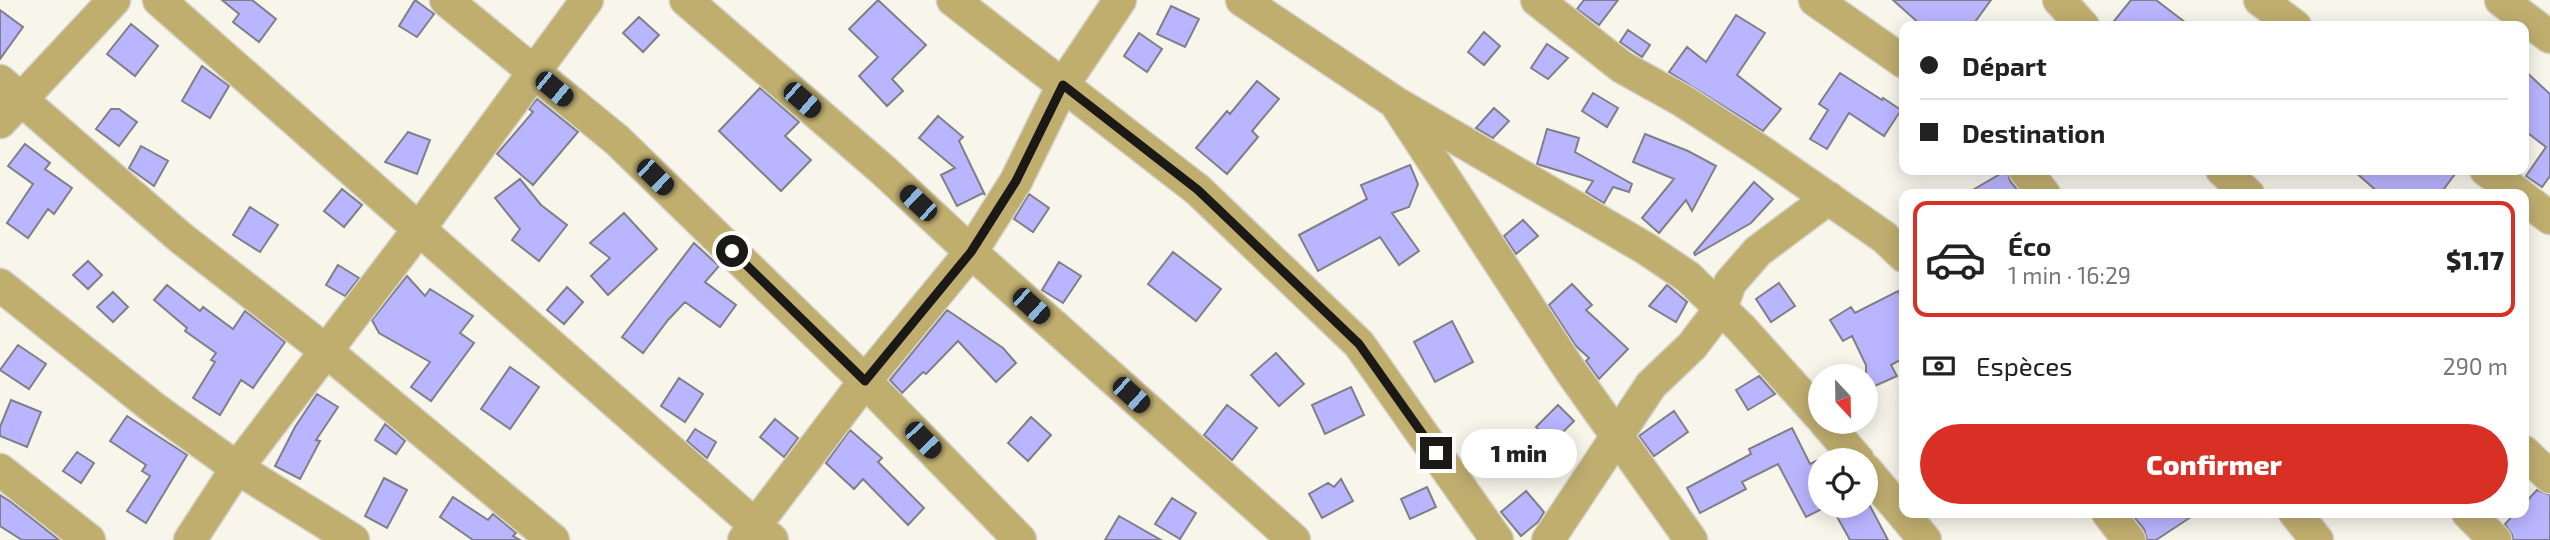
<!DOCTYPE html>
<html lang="fr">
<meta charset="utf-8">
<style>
body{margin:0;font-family:"Exo 2",sans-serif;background:#f6f6f6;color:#222;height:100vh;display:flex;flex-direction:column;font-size:26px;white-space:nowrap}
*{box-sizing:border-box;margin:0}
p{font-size:23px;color:#767676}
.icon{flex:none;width:38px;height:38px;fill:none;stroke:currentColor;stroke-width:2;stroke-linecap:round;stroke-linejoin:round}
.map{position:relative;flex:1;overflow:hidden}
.details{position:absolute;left:1899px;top:189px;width:630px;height:329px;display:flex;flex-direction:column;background:#fff;border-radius:14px;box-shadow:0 4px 18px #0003}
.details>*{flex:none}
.guide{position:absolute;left:1899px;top:21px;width:630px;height:154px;border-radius:14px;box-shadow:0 4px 18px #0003;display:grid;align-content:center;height:154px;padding:0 21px;background:#fff}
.needle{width:46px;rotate:158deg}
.buttons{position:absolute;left:1808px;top:364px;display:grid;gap:14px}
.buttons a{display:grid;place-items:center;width:70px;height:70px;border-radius:50%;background:#fff;box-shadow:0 4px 18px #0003;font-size:35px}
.end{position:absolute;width:32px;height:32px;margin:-16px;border:9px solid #1a1916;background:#fff;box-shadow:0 0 0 4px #fff}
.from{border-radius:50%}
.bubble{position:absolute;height:49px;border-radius:24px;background:#fff;box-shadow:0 4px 18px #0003;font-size:23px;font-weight:800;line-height:49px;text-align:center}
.car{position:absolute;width:21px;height:42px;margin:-21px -10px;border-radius:9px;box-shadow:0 0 5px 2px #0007;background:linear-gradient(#222 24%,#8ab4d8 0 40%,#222 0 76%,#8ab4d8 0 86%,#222 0)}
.guide b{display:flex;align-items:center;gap:24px;height:66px;font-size:26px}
.guide b+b{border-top:2px solid #e0e0e0}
.guide i{width:18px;height:18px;background:#222}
ul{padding:12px 0 0;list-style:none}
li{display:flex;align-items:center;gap:21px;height:116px;margin:0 14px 10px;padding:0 7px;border:4px solid #e0e0e0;border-radius:14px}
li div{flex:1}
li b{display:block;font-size:26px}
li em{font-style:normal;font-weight:800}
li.current{border-color:#d93025}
li>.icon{width:63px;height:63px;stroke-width:1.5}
.pay{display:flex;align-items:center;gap:18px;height:77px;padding:0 21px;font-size:26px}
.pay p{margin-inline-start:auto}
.primary-button{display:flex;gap:14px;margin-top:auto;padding:14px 21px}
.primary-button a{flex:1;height:80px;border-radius:42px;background:#d93025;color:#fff;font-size:28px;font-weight:800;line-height:80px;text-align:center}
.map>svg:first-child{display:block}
</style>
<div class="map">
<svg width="2550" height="540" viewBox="0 0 2550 540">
<rect width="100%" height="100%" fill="#f8f5eb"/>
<path fill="#bab5ff" stroke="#7f7f87" stroke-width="2" d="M 222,0 L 252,0 L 276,19 L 259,42 L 233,22 L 239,14 Z
M 415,0 L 434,14 L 417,37 L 399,26 Z
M 878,0 L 926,45 L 892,79 L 903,91 L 887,106 L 859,76 L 878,57 L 849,29 Z
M 1584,0 L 1618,0 L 1599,25 L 1577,9 Z
M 1893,0 L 1991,0 L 1972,26 L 1922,26 Z
M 2131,0 L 2156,0 L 2190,26 L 2110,26 Z
M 1171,6 L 1199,19 L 1185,47 L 1157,34 Z
M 0,10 L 23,27 L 0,59 Z
M 1736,15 L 1765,33 L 1737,75 L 1781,109 L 1763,131 L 1669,72 L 1687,47 L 1706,62 Z
M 639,17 L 659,35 L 643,52 L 623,33 Z
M 131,24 L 158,46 L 135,76 L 107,54 Z
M 1628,30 L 1650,45 L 1642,57 L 1620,42 Z
M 1484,32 L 1500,46 L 1484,65 L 1468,52 Z
M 1139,33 L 1162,49 L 1147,72 L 1124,56 Z
M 1547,44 L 1568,58 L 1548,79 L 1531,68 Z
M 202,66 L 229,86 L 210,118 L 182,101 Z
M 2524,70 L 2550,94 L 2550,176 L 2542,187 L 2526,176 L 2546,147 L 2524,130 Z
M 1840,73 L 1882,100 L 1883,98 L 1901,110 L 1884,136 L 1849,113 L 1827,149 L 1810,139 L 1828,110 L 1819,104 Z
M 1257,81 L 1279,99 L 1252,131 L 1258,137 L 1227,174 L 1196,148 L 1227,111 L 1230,114 Z
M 760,88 L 799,122 L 785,136 L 811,160 L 781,191 L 719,131 Z
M 1593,93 L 1618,108 L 1607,127 L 1582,111 Z
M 537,99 L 578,132 L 533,185 L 497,154 L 533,112 L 529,109 Z
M 1494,108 L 1509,121 L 1493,138 L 1476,128 Z
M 111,109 L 119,109 L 137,122 L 119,146 L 96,129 Z
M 938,116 L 963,137 L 959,141 L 985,195 L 983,193 L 957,206 L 941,175 L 955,168 L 919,138 Z
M 1547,129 L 1579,138 L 1575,152 L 1632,184 L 1629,192 L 1613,187 L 1604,203 L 1586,192 L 1593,181 L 1537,164 Z
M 408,132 L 430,140 L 417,174 L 385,162 Z
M 1645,134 L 1688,151 L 1716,166 L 1692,211 L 1686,200 L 1659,233 L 1642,218 L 1674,179 L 1633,162 Z
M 25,144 L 50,163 L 45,169 L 72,188 L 54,214 L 48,209 L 28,238 L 7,223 L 33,184 L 8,166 Z
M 141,146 L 168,161 L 154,186 L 129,168 Z
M 1410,165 L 1418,184 L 1409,207 L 1392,213 L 1419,251 L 1399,265 L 1380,237 L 1318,271 L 1299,235 L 1367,199 L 1361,185 Z
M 2007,170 L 2010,181 L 2021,194 L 1966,194 Z
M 2353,170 L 2458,170 L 2440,194 L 2380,194 Z
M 520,179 L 541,205 L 567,225 L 539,261 L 512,240 L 520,229 L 495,198 Z
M 1754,182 L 1773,199 L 1751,223 L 1695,255 L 1694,253 Z
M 342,189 L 362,205 L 344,227 L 324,211 Z
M 1029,194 L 1049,208 L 1033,232 L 1014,219 Z
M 250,207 L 278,225 L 260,252 L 233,235 Z
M 624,213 L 657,249 L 608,295 L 591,276 L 610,258 L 590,243 Z
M 1523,220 L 1538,236 L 1516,254 L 1504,236 Z
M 694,243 L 719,266 L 705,282 L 736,305 L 720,327 L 685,302 L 668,320 L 643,353 L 622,337 Z
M 1173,252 L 1221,289 L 1196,321 L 1148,284 Z
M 88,261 L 102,275 L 88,289 L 73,275 Z
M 1059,262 L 1081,276 L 1063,303 L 1042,290 Z
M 338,265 L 359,278 L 345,296 L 326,285 Z
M 407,276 L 425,296 L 430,289 L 473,316 L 460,333 L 474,343 L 431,401 L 411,387 L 430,362 L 379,333 L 372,320 Z
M 1779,283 L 1795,306 L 1771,322 L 1756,299 Z
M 1572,284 L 1592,305 L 1586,310 L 1628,349 L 1599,379 L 1586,361 L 1589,358 L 1576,346 L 1549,305 Z
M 167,285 L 200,311 L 203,307 L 233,329 L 245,311 L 285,342 L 253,388 L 241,380 L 220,415 L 193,398 L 215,362 L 211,360 L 216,353 L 185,331 L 187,328 L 154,300 Z
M 1667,285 L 1687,302 L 1676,322 L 1649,306 Z
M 567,287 L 583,302 L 564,324 L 547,310 Z
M 1898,291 L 1904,303 L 1904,358 L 1891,365 L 1897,376 L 1866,390 L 1866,365 L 1852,336 L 1843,341 L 1830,320 L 1851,307 L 1855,313 Z
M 113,292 L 128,307 L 113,322 L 97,307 Z
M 947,310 L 1003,348 L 1016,363 L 996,382 L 958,341 L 926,374 L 923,372 L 902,393 L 890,380 Z
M 1452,321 L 1473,362 L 1435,382 L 1414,342 Z
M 18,345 L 46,364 L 29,389 L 0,370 Z
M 1276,353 L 1304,384 L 1279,406 L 1251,375 Z
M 510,367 L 539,387 L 510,429 L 481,409 Z
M 1759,376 L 1775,394 L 1748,410 L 1736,390 Z
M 679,378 L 703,394 L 685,422 L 661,406 Z
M 1351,387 L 1364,415 L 1325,434 L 1312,405 Z
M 317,394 L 338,407 L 316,440 L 320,441 L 300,479 L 275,466 L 295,427 Z
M 11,400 L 41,412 L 27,447 L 0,436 L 0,427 Z
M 1227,405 L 1257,428 L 1232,460 L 1204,435 Z
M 1558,405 L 1574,421 L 1552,443 L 1536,427 Z
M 1674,411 L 1688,432 L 1654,456 L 1639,436 Z
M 127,416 L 187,455 L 146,523 L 127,511 L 150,476 L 142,471 L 146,465 L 110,441 Z
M 1031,417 L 1051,435 L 1028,461 L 1008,443 Z
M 775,419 L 798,438 L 784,457 L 760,437 Z
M 385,424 L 405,441 L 396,454 L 375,440 Z
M 1792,428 L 1810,464 L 1820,459 L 1820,510 L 1806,517 L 1778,464 L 1742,482 L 1746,489 L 1700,513 L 1687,488 L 1751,454 L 1749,449 Z
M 695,429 L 716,442 L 707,458 L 687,441 Z
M 850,430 L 882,458 L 878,462 L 924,508 L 908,525 L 863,479 L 854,489 L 826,463 Z
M 77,452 L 94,463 L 81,483 L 63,471 Z
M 384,478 L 407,490 L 387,528 L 365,516 Z
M 1341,479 L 1353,501 L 1322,518 L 1309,494 L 1328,483 L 1334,487 Z
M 1427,487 L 1436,507 L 1410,519 L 1401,499 Z
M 2537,490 L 2550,495 L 2550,540 L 2513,540 L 2512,535 L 2505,524 L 2515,513 L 2524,513 L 2524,504 Z
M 1526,491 L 1544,512 L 1538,522 L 1521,536 L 1501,512 Z
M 0,495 L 11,502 L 59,540 L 22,540 L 0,526 Z
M 453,497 L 488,520 L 493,514 L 516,533 L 513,536 L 520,540 L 473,540 L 440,517 Z
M 1172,498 L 1196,513 L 1180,539 L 1155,524 Z
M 1831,506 L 1870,506 L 1888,540 L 1850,540 Z
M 2140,513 L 2197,513 L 2156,540 L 2147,540 L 2144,529 L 2134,517 Z
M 1119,516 L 1161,540 L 1105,540 Z"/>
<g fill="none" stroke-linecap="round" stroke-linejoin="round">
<g stroke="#d4d2c9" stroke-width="35">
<path id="minor" d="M 159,0 L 772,540
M 446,0 L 617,140 L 865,381 L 1020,540
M 686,0 L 883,170 L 971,252 L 1294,540
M 953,0 L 1198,190 L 1359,344 L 1497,540
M 1242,0 L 1396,103 L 1645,248 L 1688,277 L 1741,328 L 1820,416
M 1537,0 L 1622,67 L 1683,101 L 1763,153 L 1884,237 L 1904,256
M 1815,0 L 1904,62
M 2059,0 L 2083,26
M 2260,0 L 2295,26
M 2501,0 L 2550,37
M 0,81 L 181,238 L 325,350 L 553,540
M 1398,107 L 1570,370 L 1691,540
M 0,122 L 114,0
M 2025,170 L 2044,194
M 2222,170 L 2248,194
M 2486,170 L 2519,194
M 2524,198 L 2550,218
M 0,285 L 155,409 L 237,468 L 353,540
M 1825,422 L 1858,460
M 2524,452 L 2550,477
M 0,470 L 89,540
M 1866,470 L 1925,540
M 2108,513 L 2129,540
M 2295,513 L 2317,540
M 2468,513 L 2495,540
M 190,540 L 237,468 L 419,229 L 587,0
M 744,540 L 865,381 L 971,252 L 1016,181 L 1063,85 L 1120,0
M 1548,540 L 1651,385 L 1692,346 L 1721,308 L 1730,283 L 1758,251 L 1829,198"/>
</g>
<use href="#minor" stroke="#c0ae6f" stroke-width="32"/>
</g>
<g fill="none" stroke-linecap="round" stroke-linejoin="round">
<path stroke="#1a1916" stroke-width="9" d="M 732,251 L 865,381 L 971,252 L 1016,181 L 1063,85 L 1198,190 L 1359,344 L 1436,453"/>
</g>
</svg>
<div class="buttons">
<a><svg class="needle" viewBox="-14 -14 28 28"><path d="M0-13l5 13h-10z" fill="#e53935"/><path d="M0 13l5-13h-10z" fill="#767676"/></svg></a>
<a><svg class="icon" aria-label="locate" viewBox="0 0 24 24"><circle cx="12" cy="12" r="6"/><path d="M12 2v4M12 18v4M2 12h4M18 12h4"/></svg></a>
</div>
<i class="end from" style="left:732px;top:251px"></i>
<i class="end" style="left:1436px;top:453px"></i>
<div class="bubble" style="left:1461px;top:429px;width:116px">1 min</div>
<i class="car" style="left:554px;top:89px;rotate:129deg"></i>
<i class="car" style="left:802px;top:100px;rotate:131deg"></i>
<i class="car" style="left:655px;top:177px;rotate:134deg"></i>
<i class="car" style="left:918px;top:203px;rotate:313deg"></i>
<i class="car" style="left:1031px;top:306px;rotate:132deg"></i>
<i class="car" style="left:1131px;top:395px;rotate:132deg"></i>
<i class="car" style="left:923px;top:440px;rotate:136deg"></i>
<div class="guide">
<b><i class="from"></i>Départ</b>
<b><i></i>Destination</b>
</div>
<section class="details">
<ul>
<li class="current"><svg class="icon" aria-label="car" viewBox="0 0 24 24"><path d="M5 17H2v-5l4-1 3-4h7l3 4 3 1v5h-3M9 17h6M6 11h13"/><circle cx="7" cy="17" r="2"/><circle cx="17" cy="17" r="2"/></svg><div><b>Éco</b><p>1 min · 16:29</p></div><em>$1.17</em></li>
</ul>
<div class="pay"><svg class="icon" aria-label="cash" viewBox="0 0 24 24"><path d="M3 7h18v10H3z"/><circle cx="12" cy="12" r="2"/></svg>Espèces<p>290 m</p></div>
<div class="primary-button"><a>Confirmer</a></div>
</section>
</div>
